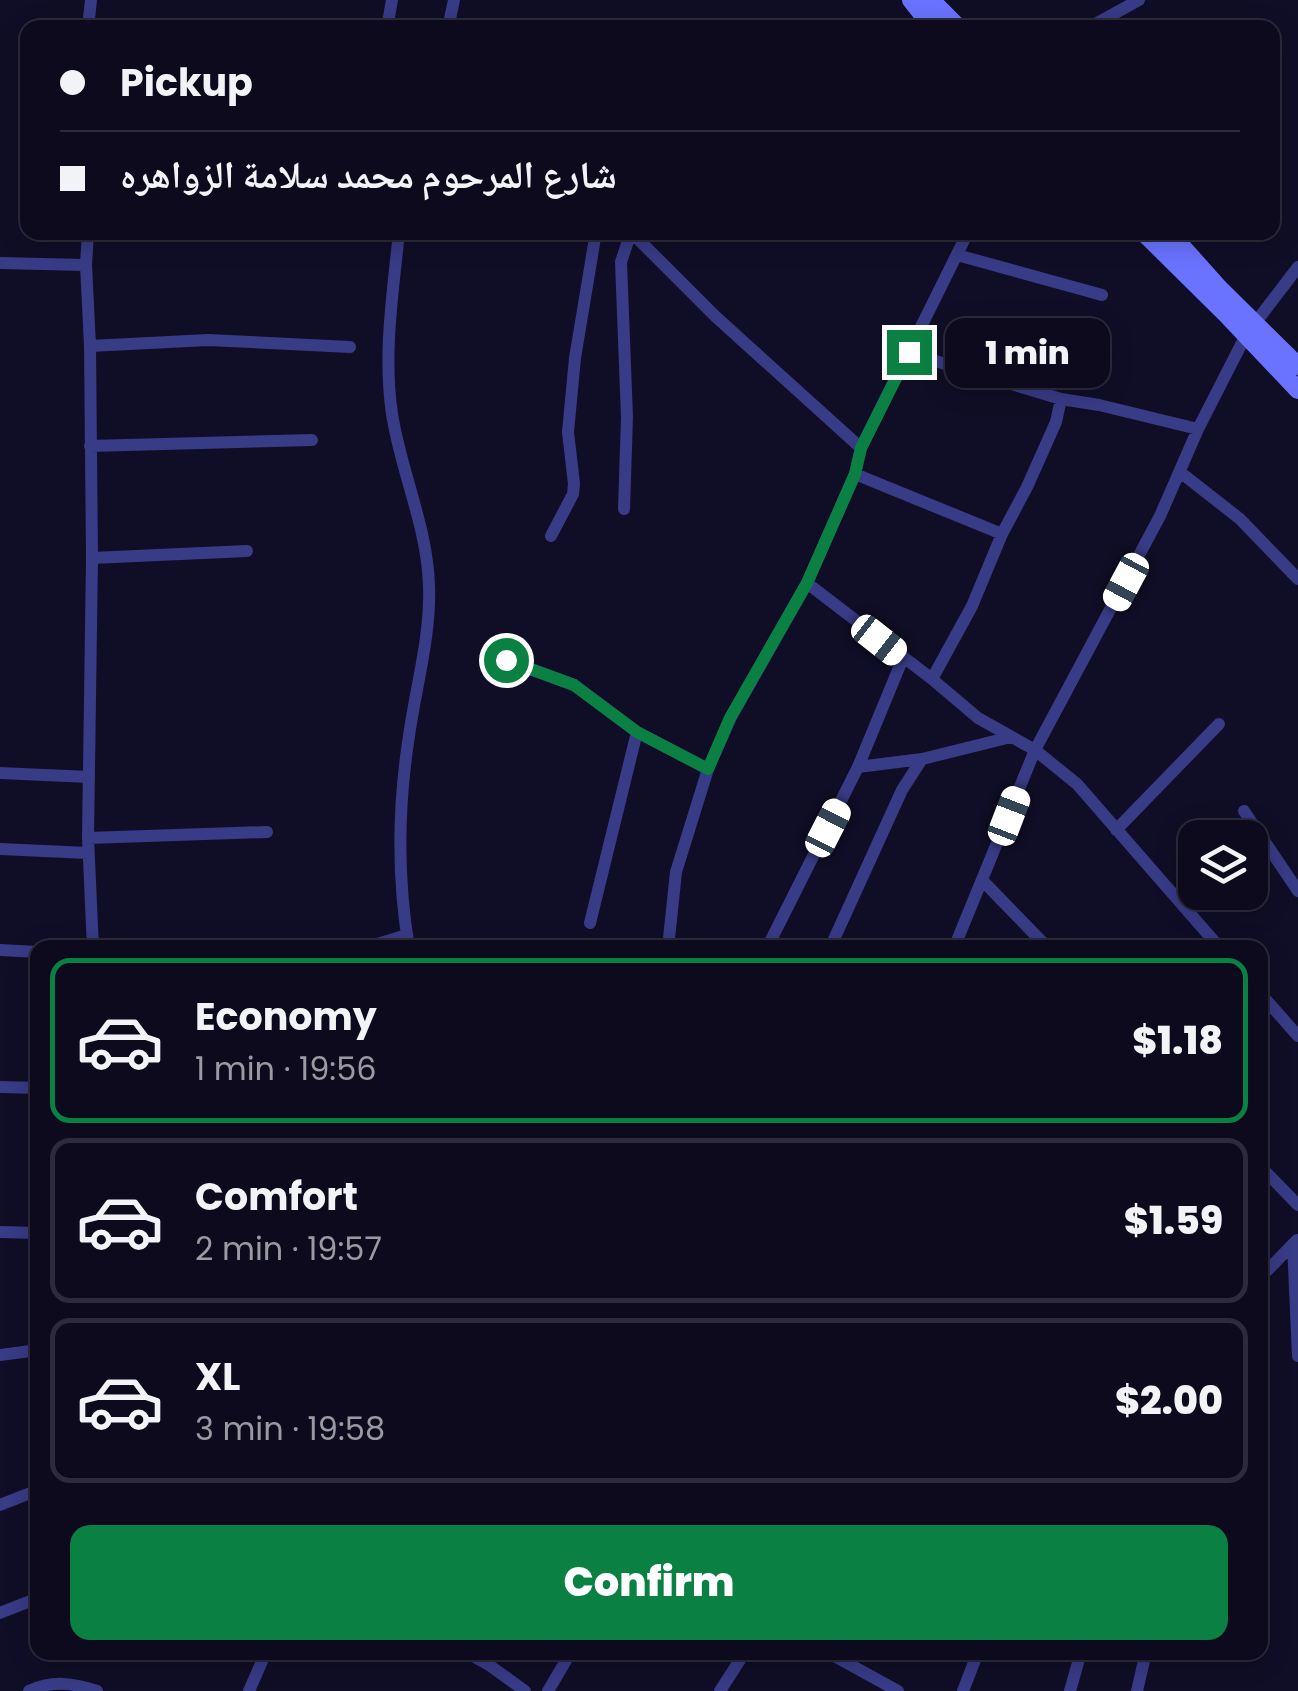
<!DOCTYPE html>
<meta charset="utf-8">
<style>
body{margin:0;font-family:Poppins,"Noto Naskh Arabic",sans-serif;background:#151325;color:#f1f3f6;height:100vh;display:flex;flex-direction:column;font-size:38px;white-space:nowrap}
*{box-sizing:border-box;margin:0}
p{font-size:32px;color:#9a9aa3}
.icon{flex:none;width:55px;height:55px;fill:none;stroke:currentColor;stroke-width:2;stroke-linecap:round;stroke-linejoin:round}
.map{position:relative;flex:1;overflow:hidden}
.sheet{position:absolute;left:30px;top:940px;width:1238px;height:720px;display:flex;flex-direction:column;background:#0c0a1c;border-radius:20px;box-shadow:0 5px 25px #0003,0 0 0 2px #2c2b3b}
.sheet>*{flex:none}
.banner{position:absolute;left:20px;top:20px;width:1260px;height:220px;border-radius:20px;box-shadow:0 5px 25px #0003,0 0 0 2px #2c2b3b;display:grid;align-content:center;height:220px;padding:0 40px;background:#0c0a1c}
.tools{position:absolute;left:1178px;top:820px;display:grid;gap:20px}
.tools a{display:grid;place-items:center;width:90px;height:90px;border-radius:20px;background:#0c0a1c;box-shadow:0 5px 25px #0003,0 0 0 2px #2c2b3b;font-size:50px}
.end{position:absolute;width:45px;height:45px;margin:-22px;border:12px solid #0b8043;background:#fff;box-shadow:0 0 0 5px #fff}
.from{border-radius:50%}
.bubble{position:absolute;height:70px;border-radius:20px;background:#0c0a1c;box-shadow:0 5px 25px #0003,0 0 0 2px #2c2b3b;font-size:32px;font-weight:800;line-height:70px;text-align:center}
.car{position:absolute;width:30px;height:60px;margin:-30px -15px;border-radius:12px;box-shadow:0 0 8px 2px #0007;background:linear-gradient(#fff 24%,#345 0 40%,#fff 0 76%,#345 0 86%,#fff 0)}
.banner b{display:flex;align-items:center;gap:35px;height:95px;font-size:38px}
.banner b+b{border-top:2px solid #2c2b3b}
.banner i{width:25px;height:25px;background:#f1f3f6}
ul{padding:18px 0 0;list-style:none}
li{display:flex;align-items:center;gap:30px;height:165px;margin:0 20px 15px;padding:0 20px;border:5px solid #2c2b3b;border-radius:20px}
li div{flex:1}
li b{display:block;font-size:38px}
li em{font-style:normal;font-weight:800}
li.current{border-color:#0b8043}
li>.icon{width:90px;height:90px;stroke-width:1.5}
.action{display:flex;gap:20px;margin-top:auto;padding:20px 40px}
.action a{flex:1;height:115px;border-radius:20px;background:#0b8043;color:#fff;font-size:40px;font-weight:800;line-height:115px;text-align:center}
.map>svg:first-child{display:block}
</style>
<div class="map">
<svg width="1298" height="1691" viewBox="0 0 1298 1691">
<rect width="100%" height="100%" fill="#100e26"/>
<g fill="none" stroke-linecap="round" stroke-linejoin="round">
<path stroke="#383b86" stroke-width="12" d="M 88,28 L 91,0
M 387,28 L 392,0
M 448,28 L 454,0
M 1088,28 L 1139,0
M 88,232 L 86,265 L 90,346 L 92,558 L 88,838 L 93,948
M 399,232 C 393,292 383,354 392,414 C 401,472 427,526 429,585 C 431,635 416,686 409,736 C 398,806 397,877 409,948
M 631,232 L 715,316 L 861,448
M 957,255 L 1102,295
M 0,263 L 86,265
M 90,346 L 208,340 L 350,347
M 909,353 L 1061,399 L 1056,422 L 1027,487 L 1002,534 L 972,606 L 932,679
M 1061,399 L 1099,405 L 1198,429
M 90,446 L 312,440
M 1180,472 L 1240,519 L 1298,579
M 855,474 L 1002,534
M 624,509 L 627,417 L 621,262 L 631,232
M 551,536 L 573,494 L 574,484 L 568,432 L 575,358 L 596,232
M 92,558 L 247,551
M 807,583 L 932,679 L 978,718 L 1035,750 L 1077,784 L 1220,948
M 506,660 L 574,685 L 637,732 L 708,769
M 858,767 L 903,658
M 0,773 L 89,777
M 1244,811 L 1298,891
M 1116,830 L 1219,724
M 88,838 L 267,832
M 0,849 L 88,853
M 983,881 L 1048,948
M 590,923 L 637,732
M 364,948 L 407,935
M 668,948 L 676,872 L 708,769 L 731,717 L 807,583 L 855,474 L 861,448 L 968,232
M 767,948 L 858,767 L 922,759 L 1011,737
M 830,948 L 902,790 L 922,759
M 954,948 L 1035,750 L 1160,516 L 1198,429 L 1246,335 L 1298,267
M 0,950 L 38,952
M 1260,993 L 1298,1036
M 0,1087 L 38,1088
M 1260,1166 L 1298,1205
M 0,1232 L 38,1233
M 1293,1244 L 1298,1356
M 1260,1278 L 1297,1240
M 0,1355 L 38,1350
M 0,1505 L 38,1490
M 0,1613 L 38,1598
M 466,1652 L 489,1665 L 525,1691
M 827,1652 L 898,1691
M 29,1691 C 52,1680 74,1683 97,1691
M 249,1691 L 266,1652
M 548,1691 L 571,1652
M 720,1691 L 745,1652
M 963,1691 L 978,1652
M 1070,1691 L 1081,1652
M 1137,1691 L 1146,1652"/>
<path stroke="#6a73ff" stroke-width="18" d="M 911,0 L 933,28
M 931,0 L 959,28
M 1143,232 L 1226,314 L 1298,390
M 1169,232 L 1219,288 L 1298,366"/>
</g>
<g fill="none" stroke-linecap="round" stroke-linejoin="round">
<path stroke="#0b8043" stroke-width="12" d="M 506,660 L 574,685 L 637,732 L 708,769 L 730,718 L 807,583 L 855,474 L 861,448 L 909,352"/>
</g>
</svg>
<div class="tools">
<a><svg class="icon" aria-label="layers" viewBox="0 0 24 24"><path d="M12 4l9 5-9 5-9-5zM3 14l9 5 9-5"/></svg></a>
</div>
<i class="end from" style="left:506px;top:660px"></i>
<i class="end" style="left:909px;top:352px"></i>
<div class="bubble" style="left:945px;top:318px;width:165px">1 min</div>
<i class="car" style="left:1126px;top:582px;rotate:208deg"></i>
<i class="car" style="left:879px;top:640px;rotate:128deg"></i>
<i class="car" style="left:1009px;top:816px;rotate:21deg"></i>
<i class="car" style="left:828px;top:828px;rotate:27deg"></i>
<div class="banner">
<b><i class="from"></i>Pickup</b>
<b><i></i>شارع المرحوم محمد سلامة الزواهره</b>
</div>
<section class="sheet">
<ul>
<li class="current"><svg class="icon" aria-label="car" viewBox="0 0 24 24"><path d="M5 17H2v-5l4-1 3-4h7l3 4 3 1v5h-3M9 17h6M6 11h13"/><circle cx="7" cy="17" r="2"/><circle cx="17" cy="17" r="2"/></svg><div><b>Economy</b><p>1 min · 19:56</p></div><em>$1.18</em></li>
<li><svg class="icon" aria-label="car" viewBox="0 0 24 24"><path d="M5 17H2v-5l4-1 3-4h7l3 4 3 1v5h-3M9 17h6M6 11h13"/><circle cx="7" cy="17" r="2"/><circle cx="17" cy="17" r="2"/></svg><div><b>Comfort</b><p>2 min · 19:57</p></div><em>$1.59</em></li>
<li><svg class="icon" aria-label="car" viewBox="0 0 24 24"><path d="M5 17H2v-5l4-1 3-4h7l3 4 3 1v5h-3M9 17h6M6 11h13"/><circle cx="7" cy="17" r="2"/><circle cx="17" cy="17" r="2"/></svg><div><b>XL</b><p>3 min · 19:58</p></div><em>$2.00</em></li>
</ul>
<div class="action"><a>Confirm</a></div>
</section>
</div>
